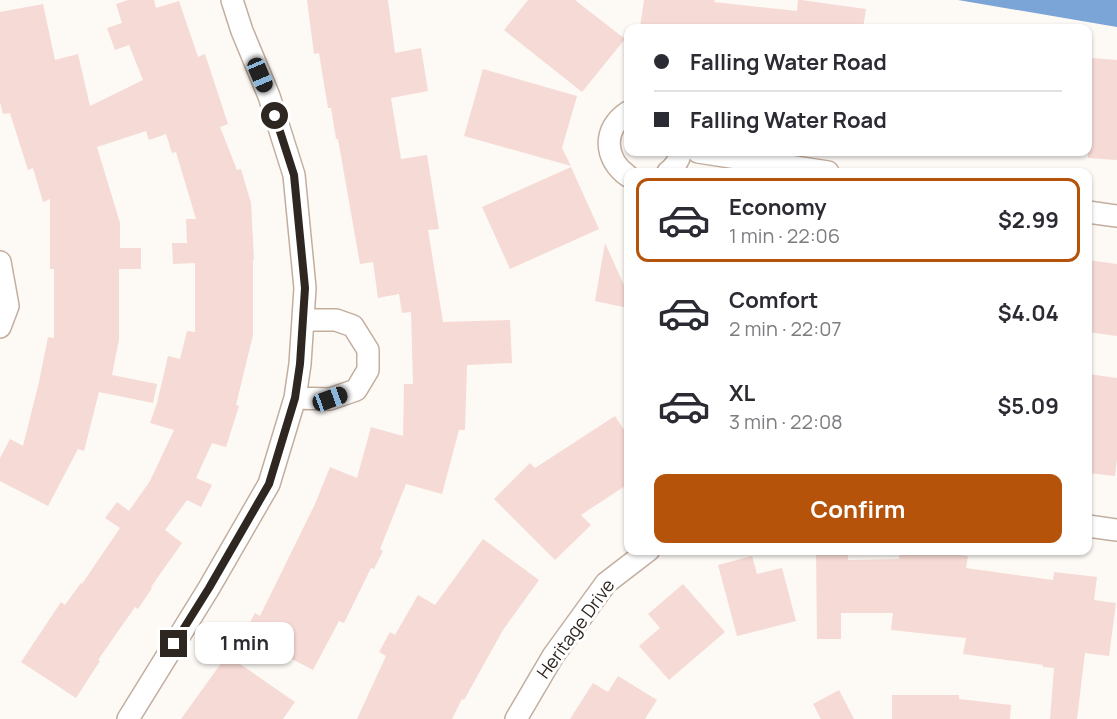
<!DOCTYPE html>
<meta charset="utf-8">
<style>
body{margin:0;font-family:Manrope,sans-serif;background:#f7f7f7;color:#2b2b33;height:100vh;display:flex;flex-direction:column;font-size:22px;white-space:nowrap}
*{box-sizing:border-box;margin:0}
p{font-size:20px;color:#7c7c81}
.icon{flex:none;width:33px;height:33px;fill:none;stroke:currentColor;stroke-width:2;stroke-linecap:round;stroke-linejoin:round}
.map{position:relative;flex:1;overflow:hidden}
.side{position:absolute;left:624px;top:168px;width:468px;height:387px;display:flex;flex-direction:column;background:#fff;border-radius:12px;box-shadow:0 2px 4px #0004}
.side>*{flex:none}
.hud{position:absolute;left:624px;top:24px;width:468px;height:132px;border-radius:12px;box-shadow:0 2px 4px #0004;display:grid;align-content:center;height:132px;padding:0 30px;background:#fff}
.end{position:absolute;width:27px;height:27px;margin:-14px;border:8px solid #2e2620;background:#fff;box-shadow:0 0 0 3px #fff}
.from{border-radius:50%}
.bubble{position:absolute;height:42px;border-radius:12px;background:#fff;box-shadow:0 2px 4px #0004;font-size:20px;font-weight:700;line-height:42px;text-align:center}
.car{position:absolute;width:18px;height:36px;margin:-18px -9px;border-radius:8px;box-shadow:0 0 4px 2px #0007;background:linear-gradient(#222 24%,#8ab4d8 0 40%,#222 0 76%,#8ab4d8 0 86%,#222 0)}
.hud b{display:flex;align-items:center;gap:21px;height:57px;font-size:22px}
.hud b+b{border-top:2px solid #e1e1e2}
.hud i{width:15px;height:15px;background:#2b2b33}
ul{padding:10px 0 0;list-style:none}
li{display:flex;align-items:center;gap:18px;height:84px;margin:0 12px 9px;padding:0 18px;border:3px solid transparent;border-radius:12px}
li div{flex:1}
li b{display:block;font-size:22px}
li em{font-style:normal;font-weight:700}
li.selected{border-color:#b45309}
li>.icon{width:54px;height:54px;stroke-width:1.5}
.cta{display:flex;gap:12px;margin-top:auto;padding:12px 30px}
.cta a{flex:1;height:69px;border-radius:12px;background:#b45309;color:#fff;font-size:24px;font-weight:700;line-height:69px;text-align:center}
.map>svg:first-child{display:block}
</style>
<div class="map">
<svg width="1117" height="719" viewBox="0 0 1117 719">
<rect width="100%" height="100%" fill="#fdf9f5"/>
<path fill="#7ba4d7" d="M 958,0 L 1117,0 L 1117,27 Z"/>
<path fill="#f6dad5" d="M 128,0 L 154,0 L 156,8 L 179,1 L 198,57 L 205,54 L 228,124 L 220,127 L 237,170 L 241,169 L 251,203 L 254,260 L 253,260 L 253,335 L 236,405 L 239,406 L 226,447 L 212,443 L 196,478 L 212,485 L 201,507 L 187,500 L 165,530 L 182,543 L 151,587 L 152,588 L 138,609 L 135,607 L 98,660 L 100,661 L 76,698 L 21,662 L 61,602 L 65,605 L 81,583 L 82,584 L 120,528 L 105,518 L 117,502 L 129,511 L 150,481 L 174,430 L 150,423 L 157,403 L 168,356 L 180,359 L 187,331 L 195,332 L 195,263 L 173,264 L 172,243 L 187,243 L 186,219 L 196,219 L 176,152 L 172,153 L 166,134 L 149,140 L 146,131 L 97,147 L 120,223 L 120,248 L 141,248 L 141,269 L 119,269 L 119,339 L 112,375 L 157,384 L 153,403 L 99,392 L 84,451 L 78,449 L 48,506 L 0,481 L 0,458 L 10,439 L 23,446 L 39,382 L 48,337 L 54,338 L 54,269 L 50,269 L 50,199 L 43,202 L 33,168 L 28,170 L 10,113 L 3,114 L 0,102 L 0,12 L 43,4 L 55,60 L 78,54 L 90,106 L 143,80 L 129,45 L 115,50 L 107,28 L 122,23 L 116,4 Z
M 307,0 L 388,0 L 395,53 L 421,48 L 428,91 L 391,98 L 401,159 L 427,155 L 439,229 L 428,230 L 443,322 L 510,320 L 512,363 L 467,365 L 465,430 L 459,430 L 442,494 L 406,484 L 380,549 L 383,551 L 374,569 L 371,568 L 344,623 L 339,621 L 313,670 L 244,634 L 255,613 L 260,616 L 315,504 L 330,467 L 357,478 L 371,427 L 403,436 L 404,384 L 413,384 L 411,312 L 402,313 L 399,294 L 378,298 L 373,262 L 360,264 L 338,139 L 336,139 L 331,108 L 328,108 L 319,53 L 314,54 Z
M 528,0 L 575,0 L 625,39 L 582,92 L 504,30 Z
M 644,0 L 715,0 L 714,2 L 797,11 L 798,0 L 801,0 L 866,9 L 863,28 L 640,28 Z
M 1092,58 L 1117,60 L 1117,160 L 1088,158 L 1088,119 Z
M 483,69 L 577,96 L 562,148 L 571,166 L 464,136 Z
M 571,167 L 599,229 L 510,269 L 482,207 Z
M 605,243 L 628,294 L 628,308 L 595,301 Z
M 1088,260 L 1117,264 L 1117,336 L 1088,332 Z
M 1088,374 L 1117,378 L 1117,459 L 1115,476 L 1088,473 Z
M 615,416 L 628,436 L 628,484 L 581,515 L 591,525 L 555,560 L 494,499 L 530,463 L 535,468 Z
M 483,539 L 539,580 L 503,630 L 464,700 L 462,699 L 452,719 L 357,719 L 386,656 L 379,652 L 390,632 L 395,635 L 418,595 L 435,605 Z
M 816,550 L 848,550 L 848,560 L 899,559 L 900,550 L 915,550 L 968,556 L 966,568 L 1053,580 L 1054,572 L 1097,577 L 1094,600 L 1116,603 L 1109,656 L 1085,653 L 1077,719 L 1050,719 L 1054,668 L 1043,667 L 1043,665 L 963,654 L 966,638 L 891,630 L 893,613 L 841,613 L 841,639 L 817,639 Z
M 752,556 L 757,574 L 782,568 L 796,621 L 737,636 L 718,565 Z
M 683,584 L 725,632 L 669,680 L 639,646 L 660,628 L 648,614 Z
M 227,655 L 295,702 L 283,719 L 181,719 Z
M 618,676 L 657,700 L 645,719 L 570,719 L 593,683 L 608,692 Z
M 839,690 L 854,719 L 821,719 L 813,704 Z
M 892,695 L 959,695 L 959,699 L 1011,705 L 1010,719 L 892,719 Z"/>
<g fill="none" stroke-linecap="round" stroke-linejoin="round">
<g stroke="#c2ae9f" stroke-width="24">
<path id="minor" d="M 628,112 C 602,129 604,159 628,176
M 698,152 L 828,172
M 668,172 C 675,167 679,160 681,152
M 1088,212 L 1117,216
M 0,262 L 8,306 L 0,327
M 295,398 L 330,399 L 356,390 L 368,370 L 368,350 L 353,326 L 336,320 L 304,320
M 1088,526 L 1117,530
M 128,719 L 209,588 L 269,484 L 295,398 L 300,364 L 305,288 L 294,175 L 269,96 L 242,31 L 232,0
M 516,719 L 553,656 L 606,583 L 649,550"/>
</g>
<use href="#minor" stroke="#fff" stroke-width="21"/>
</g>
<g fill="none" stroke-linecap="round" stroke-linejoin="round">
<path stroke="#2e2620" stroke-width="8" d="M 174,644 L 209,588 L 269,484 L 295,398 L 300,364 L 305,288 L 294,175 L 275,116"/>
</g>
<g text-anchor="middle" stroke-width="6" stroke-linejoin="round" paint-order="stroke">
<g font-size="18" fill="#2e2620" stroke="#fff">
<text transform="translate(576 629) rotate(-54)" y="6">Heritage Drive</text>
</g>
</g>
</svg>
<i class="end from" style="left:275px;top:116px"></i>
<i class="end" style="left:174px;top:644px"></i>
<div class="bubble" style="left:195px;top:622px;width:99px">1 min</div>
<i class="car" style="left:260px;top:75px;rotate:157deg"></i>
<i class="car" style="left:330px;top:399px;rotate:70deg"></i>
<div class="hud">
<b><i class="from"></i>Falling Water Road</b>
<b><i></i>Falling Water Road</b>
</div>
<section class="side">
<ul>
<li class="selected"><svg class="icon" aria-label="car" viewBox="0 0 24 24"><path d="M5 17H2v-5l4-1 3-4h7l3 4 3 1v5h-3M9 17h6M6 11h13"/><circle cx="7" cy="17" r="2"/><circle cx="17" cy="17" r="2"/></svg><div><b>Economy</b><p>1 min · 22:06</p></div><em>$2.99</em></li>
<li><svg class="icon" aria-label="car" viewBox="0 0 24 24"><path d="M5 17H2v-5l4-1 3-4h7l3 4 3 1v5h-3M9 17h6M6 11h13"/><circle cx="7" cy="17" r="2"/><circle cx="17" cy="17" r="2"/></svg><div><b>Comfort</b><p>2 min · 22:07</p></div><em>$4.04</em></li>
<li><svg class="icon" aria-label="car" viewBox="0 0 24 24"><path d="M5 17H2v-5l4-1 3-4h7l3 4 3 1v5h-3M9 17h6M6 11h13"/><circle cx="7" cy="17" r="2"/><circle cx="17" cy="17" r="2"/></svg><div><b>XL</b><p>3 min · 22:08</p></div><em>$5.09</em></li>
</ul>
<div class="cta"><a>Confirm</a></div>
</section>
</div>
